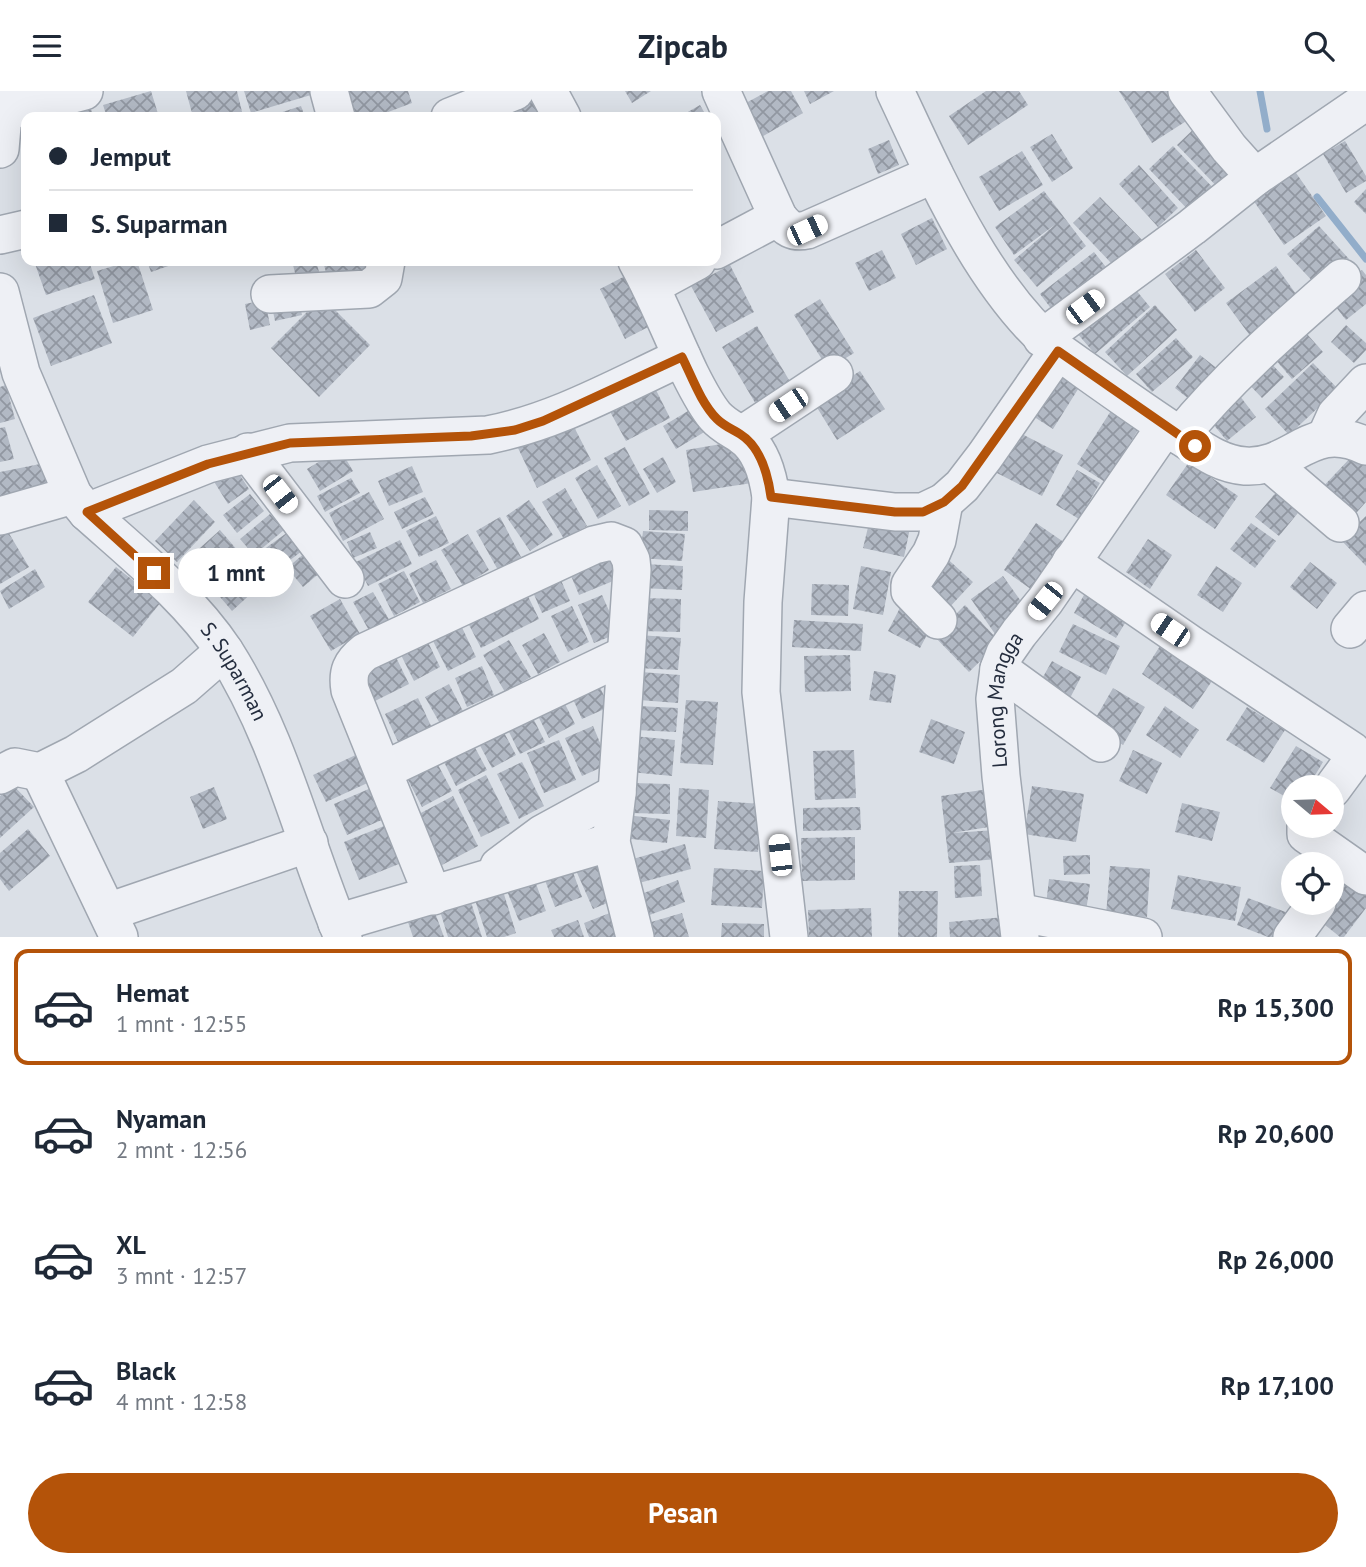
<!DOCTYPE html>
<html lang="id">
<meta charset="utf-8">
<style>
body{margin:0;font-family:"PT Sans",sans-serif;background:#f2f2f3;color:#1f2937;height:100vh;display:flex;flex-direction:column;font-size:26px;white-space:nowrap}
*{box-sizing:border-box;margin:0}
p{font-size:23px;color:#747a83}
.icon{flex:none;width:38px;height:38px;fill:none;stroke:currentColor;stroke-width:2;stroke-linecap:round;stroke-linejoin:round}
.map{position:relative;height:846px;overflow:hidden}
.sheet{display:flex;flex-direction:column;background:#fff;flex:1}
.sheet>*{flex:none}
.banner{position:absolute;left:21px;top:21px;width:700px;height:154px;border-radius:14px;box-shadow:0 7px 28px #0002;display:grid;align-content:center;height:154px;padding:0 28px;background:#fff}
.needle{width:46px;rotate:109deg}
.buttons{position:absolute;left:1281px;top:684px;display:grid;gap:14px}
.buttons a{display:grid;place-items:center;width:63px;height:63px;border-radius:50%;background:#fff;box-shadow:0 7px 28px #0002;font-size:35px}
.end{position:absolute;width:32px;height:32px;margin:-16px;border:9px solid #b45309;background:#fff;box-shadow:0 0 0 4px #fff}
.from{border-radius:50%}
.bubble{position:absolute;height:49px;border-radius:24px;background:#fff;box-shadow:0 7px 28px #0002;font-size:23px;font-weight:800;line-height:49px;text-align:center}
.car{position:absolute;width:21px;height:42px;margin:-21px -10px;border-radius:9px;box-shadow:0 0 5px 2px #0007;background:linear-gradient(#fff 24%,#345 0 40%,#fff 0 76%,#345 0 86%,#fff 0)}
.banner b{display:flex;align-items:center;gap:24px;height:66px;font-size:26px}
.banner b+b{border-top:2px solid #e0e1e3}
.banner i{width:18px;height:18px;background:#1f2937}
ul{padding:12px 0 0;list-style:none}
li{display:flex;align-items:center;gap:21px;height:116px;margin:0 14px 10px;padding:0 14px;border:4px solid transparent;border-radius:14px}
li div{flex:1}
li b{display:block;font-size:26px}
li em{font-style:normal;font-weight:800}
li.selected{border-color:#b45309}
li>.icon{width:63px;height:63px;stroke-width:1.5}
.primary-button{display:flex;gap:14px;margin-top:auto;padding:14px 28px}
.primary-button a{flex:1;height:80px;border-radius:42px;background:#b45309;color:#fff;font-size:28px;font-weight:800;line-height:80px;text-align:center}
header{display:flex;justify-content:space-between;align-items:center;height:91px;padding:0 28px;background:#fff;font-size:32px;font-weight:800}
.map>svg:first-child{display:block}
</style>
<header><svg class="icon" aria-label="menu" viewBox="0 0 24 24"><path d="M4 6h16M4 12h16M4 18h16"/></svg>Zipcab<svg class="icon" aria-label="search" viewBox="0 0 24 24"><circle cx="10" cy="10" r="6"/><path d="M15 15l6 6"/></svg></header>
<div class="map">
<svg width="1366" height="846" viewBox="0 0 1366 846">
<defs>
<pattern id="building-cross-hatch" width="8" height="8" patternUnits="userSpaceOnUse" patternTransform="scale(1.75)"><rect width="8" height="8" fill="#b2b9c4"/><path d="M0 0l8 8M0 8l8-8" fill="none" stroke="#9197a1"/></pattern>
</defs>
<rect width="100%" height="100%" fill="#dbe0e7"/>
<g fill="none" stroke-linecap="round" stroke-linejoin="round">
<path stroke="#92adca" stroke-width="7" d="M 1260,0 L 1267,38
M 1317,106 L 1366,168"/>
</g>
<path fill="url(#building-cross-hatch)" d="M 151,0 L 159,26 L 107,26 L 103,14 Z
M 186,0 L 237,0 L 243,25 L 193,26 Z
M 244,0 L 310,0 L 311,4 L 251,22 Z
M 345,0 L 408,0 L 412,12 L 375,26 L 355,26 Z
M 536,0 L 547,19 L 533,26 L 520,26 L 511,9 Z
M 625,0 L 651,0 L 632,12 Z
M 768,0 L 791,0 L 803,22 L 760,47 L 742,14 Z
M 804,0 L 834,0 L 810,13 Z
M 986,0 L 1019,0 L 1028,14 L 968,54 L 949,25 Z
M 1119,0 L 1175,0 L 1191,27 L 1152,52 Z
M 90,14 L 93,26 L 46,26 Z
M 700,14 L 707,26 L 679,26 Z
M 301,15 L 305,26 L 267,26 Z
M 1199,33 L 1248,84 L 1226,105 L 1177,54 Z
M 1052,43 L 1073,77 L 1052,91 L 1030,56 Z
M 889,49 L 899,74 L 878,83 L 868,58 Z
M 1345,50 L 1366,85 L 1366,90 L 1346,102 L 1323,63 Z
M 1173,55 L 1219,103 L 1195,126 L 1149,78 Z
M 1022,60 L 1043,94 L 999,120 L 979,86 Z
M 1139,74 L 1178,117 L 1158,136 L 1119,93 Z
M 1294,79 L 1326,125 L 1284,154 L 1253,109 Z
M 1366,98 L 1366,123 L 1354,111 Z
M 1044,100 L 1086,155 L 1037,196 L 1014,169 L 1056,133 L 1014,164 L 995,136 Z
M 1100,106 L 1143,150 L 1116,177 L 1073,132 Z
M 932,127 L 947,158 L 916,174 L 901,143 Z
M 1319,135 L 1349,168 L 1318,196 L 1287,163 Z
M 882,159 L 896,187 L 869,200 L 855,172 Z
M 1196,159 L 1225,197 L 1195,221 L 1165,183 Z
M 1094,161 L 1113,185 L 1059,228 L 1040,203 Z
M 34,170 L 89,170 L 95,188 L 46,204 Z
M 130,170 L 137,170 L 153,219 L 113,232 L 97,180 Z
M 147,170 L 183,170 L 151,181 Z
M 292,170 L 316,170 L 321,188 L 298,194 Z
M 323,170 L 370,170 L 372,177 L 328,189 Z
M 730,174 L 754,221 L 716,241 L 691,195 Z
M 1276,175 L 1301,210 L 1251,246 L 1226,212 Z
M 1362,179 L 1366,184 L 1366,213 L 1346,229 L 1328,206 Z
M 629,183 L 654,233 L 625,248 L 600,198 Z
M 1131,193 L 1150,216 L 1095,263 L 1076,241 Z
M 94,204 L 112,252 L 51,275 L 33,227 Z
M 298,204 L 302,224 L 275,230 L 271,211 Z
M 322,206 L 370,254 L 319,306 L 271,257 Z
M 820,208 L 854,262 L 828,278 L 794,224 Z
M 265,209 L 270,234 L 250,239 L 245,213 Z
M 1155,214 L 1177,239 L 1127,285 L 1105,261 Z
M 1299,234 L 1323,261 L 1292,288 L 1269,261 Z
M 1346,234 L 1366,252 L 1366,259 L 1354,272 L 1331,251 Z
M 757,235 L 792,294 L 757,315 L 722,256 Z
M 1176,247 L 1193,266 L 1152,301 L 1136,283 Z
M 1200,264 L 1224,283 L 1199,316 L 1175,297 Z
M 1263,264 L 1284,286 L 1262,307 L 1241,285 Z
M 1313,272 L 1338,298 L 1289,344 L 1265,318 Z
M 860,280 L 885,318 L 837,349 L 813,310 Z
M 1055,280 L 1080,295 L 1053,338 L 1028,322 Z
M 652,291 L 670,327 L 626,350 L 607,315 Z
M 6,294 L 15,328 L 0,332 L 0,296 Z
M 1233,296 L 1256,326 L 1227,350 L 1203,321 Z
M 1114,315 L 1142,333 L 1105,391 L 1077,373 Z
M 693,317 L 706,340 L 676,358 L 663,335 Z
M 571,330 L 591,369 L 537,397 L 518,357 Z
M 5,336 L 14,368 L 0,371 L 0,337 Z
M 1014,339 L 1063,364 L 1042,405 L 993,380 Z
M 745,349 L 752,392 L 693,401 L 686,359 Z
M 625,356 L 650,403 L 629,415 L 604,367 Z
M 340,358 L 353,380 L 320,400 L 307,378 Z
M 1354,363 L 1366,375 L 1366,411 L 1349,430 L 1318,401 Z
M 663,366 L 676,391 L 657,402 L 643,378 Z
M 50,371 L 57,407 L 0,418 L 0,381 Z
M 1189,371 L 1238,405 L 1215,438 L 1166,404 Z
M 597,374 L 621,415 L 598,428 L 575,387 Z
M 234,375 L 249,398 L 228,413 L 213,389 Z
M 412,375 L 423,401 L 389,415 L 378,390 Z
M 1077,379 L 1100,392 L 1079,428 L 1056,414 Z
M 351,387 L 360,402 L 325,421 L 317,405 Z
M 565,397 L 587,435 L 564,448 L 542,411 Z
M 1279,398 L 1302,417 L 1279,445 L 1255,426 Z
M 369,401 L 384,428 L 343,450 L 329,422 Z
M 250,403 L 264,420 L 237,442 L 223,424 Z
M 425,406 L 434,423 L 402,438 L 394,421 Z
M 194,409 L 215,431 L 177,471 L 155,450 Z
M 529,409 L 553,444 L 530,460 L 506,425 Z
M 649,419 L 688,420 L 688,440 L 649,439 Z
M 270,423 L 284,439 L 254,464 L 240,448 Z
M 436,425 L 449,452 L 419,466 L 406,440 Z
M 1366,425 L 1366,475 L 1341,449 Z
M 500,426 L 521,466 L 498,479 L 476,440 Z
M 870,428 L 910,437 L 904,466 L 863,457 Z
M 1036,432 L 1071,456 L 1039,504 L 1004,479 Z
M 1251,432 L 1276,450 L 1255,477 L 1230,458 Z
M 7,439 L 29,476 L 0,493 L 0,443 Z
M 220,439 L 244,467 L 205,501 L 181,474 Z
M 643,440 L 685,443 L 682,470 L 640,467 Z
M 288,441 L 302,460 L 277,479 L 263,459 Z
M 370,441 L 377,457 L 353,467 L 347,451 Z
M 468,443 L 489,479 L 463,495 L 441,459 Z
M 1148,448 L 1172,464 L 1150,498 L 1126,481 Z
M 400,449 L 412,473 L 368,495 L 356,471 Z
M 312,456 L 328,475 L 303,496 L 287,477 Z
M 606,459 L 618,488 L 579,504 L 567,475 Z
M 942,463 L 973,491 L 947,519 L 917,491 Z
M 436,469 L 451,498 L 423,512 L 409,483 Z
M 1310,471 L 1337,492 L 1317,518 L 1290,496 Z
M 643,473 L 683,475 L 682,499 L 642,497 Z
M 861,475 L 891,481 L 883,524 L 853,518 Z
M 1216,475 L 1242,492 L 1223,521 L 1197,504 Z
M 116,476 L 161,511 L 133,546 L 88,511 Z
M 35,478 L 45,496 L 9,518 L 0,500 Z
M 238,479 L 255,499 L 232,520 L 215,500 Z
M 404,480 L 420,511 L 394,525 L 378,493 Z
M 557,480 L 570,510 L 542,522 L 529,492 Z
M 1003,485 L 1028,520 L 995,543 L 971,508 Z
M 812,493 L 849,494 L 848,525 L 811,524 Z
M 1090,493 L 1133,519 L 1116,547 L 1074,522 Z
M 373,501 L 391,532 L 371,543 L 353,511 Z
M 527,503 L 539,528 L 481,557 L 468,532 Z
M 602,504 L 619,542 L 594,552 L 578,514 Z
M 642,507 L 681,508 L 680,541 L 641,540 Z
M 340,508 L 360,543 L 331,560 L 310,525 Z
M 904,509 L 936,527 L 920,557 L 888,540 Z
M 965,514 L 1000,551 L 969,581 L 934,545 Z
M 572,515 L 589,551 L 568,561 L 551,525 Z
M 458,528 L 476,566 L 448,580 L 429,542 Z
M 794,529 L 863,533 L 861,560 L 792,556 Z
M 1073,533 L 1120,555 L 1106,584 L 1059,561 Z
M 544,542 L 560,571 L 538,583 L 522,554 Z
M 639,544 L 681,547 L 678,579 L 637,577 Z
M 426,547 L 440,576 L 414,590 L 399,560 Z
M 509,549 L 531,586 L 505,601 L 483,564 Z
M 1160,555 L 1212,590 L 1193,618 L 1142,583 Z
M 394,562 L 409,593 L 371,612 L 356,580 Z
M 850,564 L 851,600 L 805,601 L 804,565 Z
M 1052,570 L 1081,586 L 1069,609 L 1039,593 Z
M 482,575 L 494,604 L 467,616 L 455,587 Z
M 874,580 L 896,584 L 891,612 L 869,609 Z
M 641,581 L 680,584 L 678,612 L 639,609 Z
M 594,583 L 609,616 L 582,628 L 567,595 Z
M 449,593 L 466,626 L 443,638 L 425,606 Z
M 1113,597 L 1145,616 L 1123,654 L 1091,635 Z
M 561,605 L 575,633 L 549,647 L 535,619 Z
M 418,607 L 433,639 L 400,655 L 385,623 Z
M 686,609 L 718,611 L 713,674 L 680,672 Z
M 638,615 L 678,617 L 676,641 L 636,639 Z
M 1165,615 L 1199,639 L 1180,667 L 1146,644 Z
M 1247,616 L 1285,639 L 1264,672 L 1226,649 Z
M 531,623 L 545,651 L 520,663 L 506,635 Z
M 931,628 L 965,641 L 954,673 L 919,661 Z
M 500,634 L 516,664 L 492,677 L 476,647 Z
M 593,635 L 609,673 L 582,685 L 565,647 Z
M 633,645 L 675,649 L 672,685 L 630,681 Z
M 559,649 L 576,689 L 544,702 L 527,662 Z
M 472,651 L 487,679 L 456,695 L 442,667 Z
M 1296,655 L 1323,671 L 1308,696 L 1293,696 L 1293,710 L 1270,697 Z
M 854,659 L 856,707 L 815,709 L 813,660 Z
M 1133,659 L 1162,672 L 1147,703 L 1119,690 Z
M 362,661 L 374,689 L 326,711 L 313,684 Z
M 522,671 L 544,715 L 519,728 L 497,683 Z
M 437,672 L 452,700 L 422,716 L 407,687 Z
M 486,684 L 510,732 L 481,746 L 458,699 Z
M 631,692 L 670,693 L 670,723 L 631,722 Z
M 13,694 L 34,716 L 0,747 L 0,705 Z
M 378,694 L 391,725 L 347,744 L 334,713 Z
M 1032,695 L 1084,703 L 1076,751 L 1024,743 Z
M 214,696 L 227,728 L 203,738 L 190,706 Z
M 679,697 L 709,699 L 706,747 L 676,745 Z
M 989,698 L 995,735 L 952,742 L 996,739 L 998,768 L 949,772 L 941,705 Z
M 453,705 L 478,755 L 442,774 L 417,724 Z
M 718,710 L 762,713 L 758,761 L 714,758 Z
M 1182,712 L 1220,721 L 1212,750 L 1175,741 Z
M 860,716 L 861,739 L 803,740 L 803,717 Z
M 626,724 L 670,729 L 667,752 L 623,747 Z
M 394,731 L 409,769 L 359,789 L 344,751 Z
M 28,738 L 50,765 L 9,800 L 0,788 L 0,762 Z
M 855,746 L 855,789 L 802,790 L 801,747 Z
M 685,753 L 691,778 L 639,792 L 633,768 Z
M 603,762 L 621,806 L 593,818 L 574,775 Z
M 1090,764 L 1090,783 L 1064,784 L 1063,765 Z
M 570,773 L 582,806 L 555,816 L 543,784 Z
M 980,774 L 982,805 L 955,807 L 954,775 Z
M 1110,775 L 1150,778 L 1147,826 L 1106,824 Z
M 714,777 L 764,780 L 762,817 L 711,814 Z
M 1178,784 L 1241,796 L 1235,830 L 1171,818 Z
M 1345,785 L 1366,802 L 1366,817 L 1344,846 L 1340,846 L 1314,825 Z
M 1049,788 L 1090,793 L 1085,827 L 1045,822 Z
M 678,789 L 685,811 L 644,826 L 636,805 Z
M 535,790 L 546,820 L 519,830 L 507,800 Z
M 503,800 L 516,842 L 504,846 L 487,846 L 475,809 Z
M 899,800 L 938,800 L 937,846 L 898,846 Z
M 1248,807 L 1291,823 L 1282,846 L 1268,846 L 1237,834 Z
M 471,811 L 482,846 L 448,846 L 440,820 Z
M 871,817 L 872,846 L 809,846 L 808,819 Z
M 434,819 L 444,846 L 413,846 L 407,828 Z
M 615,820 L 625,846 L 589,846 L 584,832 Z
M 682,822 L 689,846 L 645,846 L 641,834 Z
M 1005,826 L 1007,846 L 950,846 L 949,831 Z
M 578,829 L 584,846 L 554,846 L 551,839 Z
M 722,832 L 764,833 L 764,846 L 721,846 Z"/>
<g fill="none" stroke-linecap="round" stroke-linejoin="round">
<g stroke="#a0a7b1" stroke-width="40">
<g id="minor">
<path d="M 329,0 L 336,26"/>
<path d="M 548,0 L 562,26"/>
<path d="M 721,0 L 778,126 C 786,137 793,142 807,139 L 934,83"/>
<path d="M 895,0 C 936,87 983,197 1058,260 C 1099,289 1140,319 1182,346 C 1202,359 1220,373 1245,375 C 1294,378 1310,328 1366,355"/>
<path d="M 1187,0 L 1229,57 L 1255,86"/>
<path d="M 0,22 L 84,0"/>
<path d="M 450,26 L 515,0"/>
<path d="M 0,58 L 5,0"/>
<path d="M 0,144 L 26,138"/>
<path d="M 716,159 L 778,126"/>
<path d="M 637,170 C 657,206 672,245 690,283 C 697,297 705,313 715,325 C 723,334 732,338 741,344 C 761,357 768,384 771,406 L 763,511 L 761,601 L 789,846"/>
<path d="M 651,195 L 697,170"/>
<path id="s1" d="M 0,201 L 21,282 L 73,404 L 87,421 C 135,464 189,507 225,561 C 281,649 303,751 343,846"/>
<path d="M 270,203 L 369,198 L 383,187 L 386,170"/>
<path d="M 1042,247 L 1192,136 L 1255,86 L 1366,10"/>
<path d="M 742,344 L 834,283"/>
<path d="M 1180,345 C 1228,286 1285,237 1342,187"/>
<path d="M 1326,346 L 1336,324 L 1366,292"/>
<path d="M 248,361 L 345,488"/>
<path d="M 1271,373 L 1340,432"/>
<path d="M 771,406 L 895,421 L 923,421 L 944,411 L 962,395 L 985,365 L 1058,260"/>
<path d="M 87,421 L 208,373 L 290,352 L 488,344 C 556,331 619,295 682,266"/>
<path d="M 0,425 L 73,404"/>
<path d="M 1071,471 L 1190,553 L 1352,660 L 1355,663 L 1354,668 L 1332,698"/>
<path d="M 938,529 L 910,500 L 910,494 L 931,463 L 937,449 L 944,411"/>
<path d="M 1350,538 L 1366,519"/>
<path d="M 999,578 L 1101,652"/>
<path d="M 384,679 L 625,564"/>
<path d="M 40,681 L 119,846"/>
<path d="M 0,684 L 15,676 L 40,681 L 76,663 L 184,595 L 224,560"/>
<path d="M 1306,735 L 1306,743 L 1366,785"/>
<path d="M 499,775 L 542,743 L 617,702"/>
<path d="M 433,805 L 350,599 C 347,581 351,572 365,561 L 594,454 L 611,450 L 624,455 L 631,469 L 632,479 L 617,702 L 611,751 L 635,846"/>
<path d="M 108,821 L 309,752"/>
<path d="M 1017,821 L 1143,846"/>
<path d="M 337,832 L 611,751"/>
<path id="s2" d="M 1020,846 L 1001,685 L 995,608 L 999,578 L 1005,562 L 1019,542 L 1045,510 L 1165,336"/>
<path d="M 1292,846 L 1317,812"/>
</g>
</g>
<use href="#minor" stroke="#eef0f5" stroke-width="37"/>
</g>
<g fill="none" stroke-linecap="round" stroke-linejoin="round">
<path stroke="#b45309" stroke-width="9" d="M 154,482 L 87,421 L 208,373 L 290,352 L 471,345 L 515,339 L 543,330 L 682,266 C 692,286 701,312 717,328 C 724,335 732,338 740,343 C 761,356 768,384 771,406 L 895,421 L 923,421 L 944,411 L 962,395 L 1058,260 L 1195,355"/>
</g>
<g text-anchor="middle" stroke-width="7" stroke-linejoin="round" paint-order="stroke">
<g font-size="21" fill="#242d3e" stroke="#eaeef5">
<text dy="7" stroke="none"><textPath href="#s1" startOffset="457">S. Suparman</textPath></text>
<text dy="7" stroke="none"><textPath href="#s2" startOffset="240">Lorong Mangga</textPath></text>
</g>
</g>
</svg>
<div class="buttons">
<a><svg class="needle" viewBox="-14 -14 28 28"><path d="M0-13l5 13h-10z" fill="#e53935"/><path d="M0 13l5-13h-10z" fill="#747a83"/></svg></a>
<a><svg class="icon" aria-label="locate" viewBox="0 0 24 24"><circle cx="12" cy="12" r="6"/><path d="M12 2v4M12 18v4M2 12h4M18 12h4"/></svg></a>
</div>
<i class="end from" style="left:1195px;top:355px"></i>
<i class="end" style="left:154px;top:482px"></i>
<div class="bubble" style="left:178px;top:457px;width:116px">1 mnt</div>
<i class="car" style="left:807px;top:139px;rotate:65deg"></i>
<i class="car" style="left:1085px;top:216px;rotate:53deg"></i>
<i class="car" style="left:788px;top:314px;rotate:236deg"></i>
<i class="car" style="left:280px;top:403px;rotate:142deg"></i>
<i class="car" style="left:1045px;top:510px;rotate:219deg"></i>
<i class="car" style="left:1170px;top:539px;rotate:304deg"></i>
<i class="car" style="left:780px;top:764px;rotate:353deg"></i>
<div class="banner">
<b><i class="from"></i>Jemput</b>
<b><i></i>S. Suparman</b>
</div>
</div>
<section class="sheet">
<ul>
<li class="selected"><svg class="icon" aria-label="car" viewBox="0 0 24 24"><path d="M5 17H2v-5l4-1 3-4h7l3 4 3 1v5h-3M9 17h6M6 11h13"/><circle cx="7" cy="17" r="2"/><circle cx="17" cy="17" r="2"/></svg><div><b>Hemat</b><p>1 mnt · 12:55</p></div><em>Rp 15,300</em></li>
<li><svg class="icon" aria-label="car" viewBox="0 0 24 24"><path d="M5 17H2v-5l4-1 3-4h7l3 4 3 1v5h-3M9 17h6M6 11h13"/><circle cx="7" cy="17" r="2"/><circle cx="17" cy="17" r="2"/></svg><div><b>Nyaman</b><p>2 mnt · 12:56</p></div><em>Rp 20,600</em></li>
<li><svg class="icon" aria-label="car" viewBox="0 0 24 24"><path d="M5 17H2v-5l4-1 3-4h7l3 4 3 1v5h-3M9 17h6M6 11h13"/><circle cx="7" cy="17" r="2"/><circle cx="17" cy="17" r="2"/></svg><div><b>XL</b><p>3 mnt · 12:57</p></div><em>Rp 26,000</em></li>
<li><svg class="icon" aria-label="car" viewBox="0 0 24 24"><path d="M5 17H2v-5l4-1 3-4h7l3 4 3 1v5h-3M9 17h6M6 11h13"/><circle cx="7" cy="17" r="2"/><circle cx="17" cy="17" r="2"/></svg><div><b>Black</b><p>4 mnt · 12:58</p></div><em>Rp 17,100</em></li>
</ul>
<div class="primary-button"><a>Pesan</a></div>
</section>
